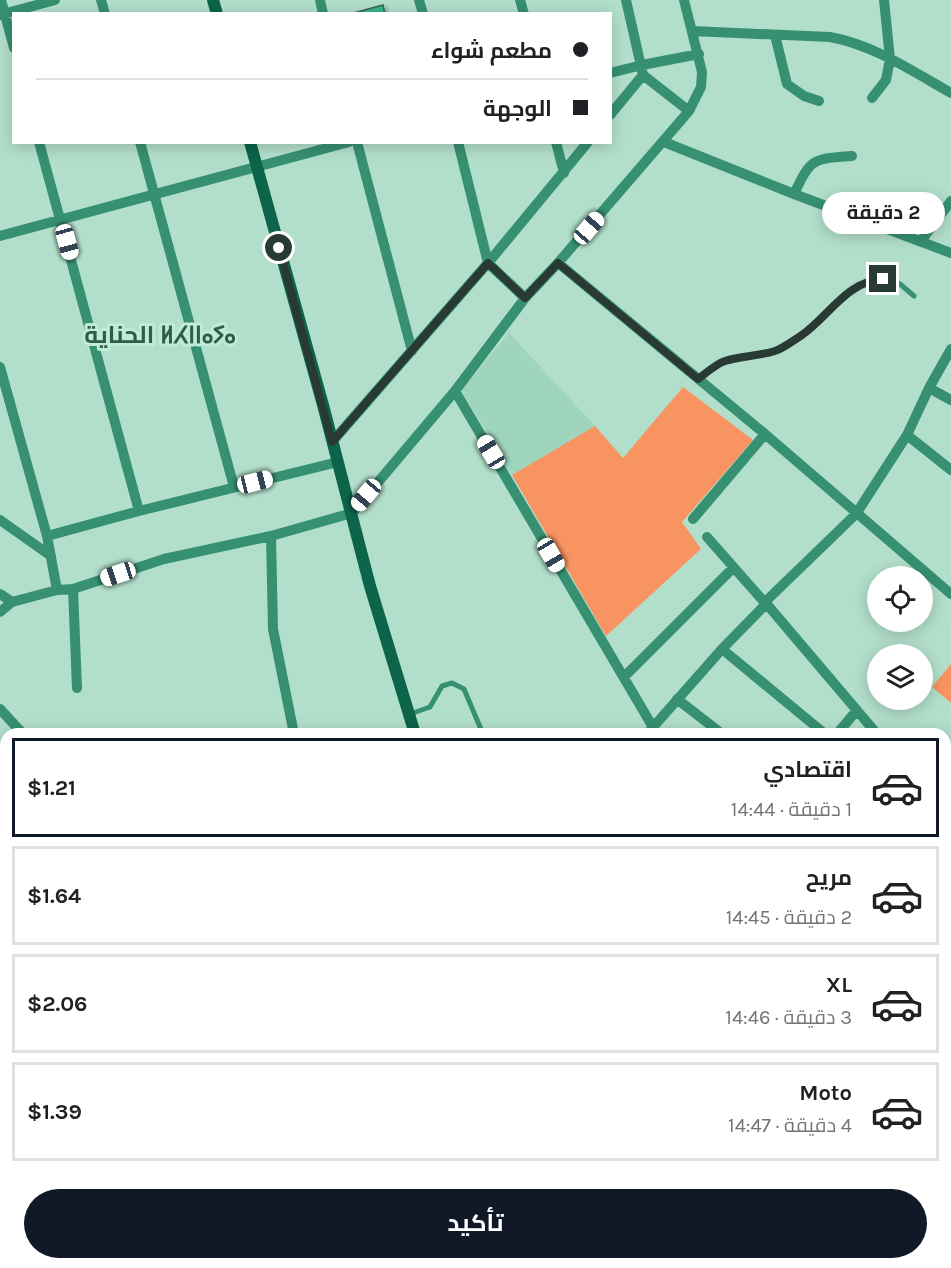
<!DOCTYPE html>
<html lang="ar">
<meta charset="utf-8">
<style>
body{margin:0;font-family:Karla,Cairo,"Noto Sans Tifinagh",sans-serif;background:#f2f2f2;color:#202124;direction:rtl;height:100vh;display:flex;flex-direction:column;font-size:22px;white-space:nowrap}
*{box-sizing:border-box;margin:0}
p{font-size:20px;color:#757577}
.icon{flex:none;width:33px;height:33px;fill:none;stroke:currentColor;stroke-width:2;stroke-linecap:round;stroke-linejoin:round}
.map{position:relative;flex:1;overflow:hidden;direction:ltr}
.drawer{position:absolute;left:0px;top:728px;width:951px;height:542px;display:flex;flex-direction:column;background:#fff;border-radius:18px 18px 0 0;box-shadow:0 3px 15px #0003;direction:rtl}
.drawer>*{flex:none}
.hud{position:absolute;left:12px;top:12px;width:600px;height:132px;border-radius:0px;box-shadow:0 3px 15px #0003;direction:rtl;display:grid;align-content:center;height:132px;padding:0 24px;background:#fff}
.tools{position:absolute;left:867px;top:566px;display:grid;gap:12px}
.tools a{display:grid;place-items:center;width:66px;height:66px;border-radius:50%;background:#fff;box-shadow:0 3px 15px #0003;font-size:30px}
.end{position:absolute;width:27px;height:27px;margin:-14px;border:8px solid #283a33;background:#fff;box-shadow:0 0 0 3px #fff}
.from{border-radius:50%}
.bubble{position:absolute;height:42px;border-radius:21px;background:#fff;box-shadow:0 3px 15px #0003;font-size:20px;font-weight:700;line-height:42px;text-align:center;direction:rtl}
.car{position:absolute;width:18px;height:36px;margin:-18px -9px;border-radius:8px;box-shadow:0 0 4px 2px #0007;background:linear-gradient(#fff 24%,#345 0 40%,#fff 0 76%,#345 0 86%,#fff 0)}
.hud b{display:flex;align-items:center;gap:21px;height:57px;font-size:22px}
.hud b+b{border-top:2px solid #e0e0e0}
.hud i{width:15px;height:15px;background:#202124}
ul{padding:10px 0 0;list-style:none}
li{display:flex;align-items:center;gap:18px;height:99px;margin:0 12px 9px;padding:0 12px;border:3px solid #e0e0e0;border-radius:0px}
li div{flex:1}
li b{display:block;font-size:22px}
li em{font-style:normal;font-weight:700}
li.on{border-color:#111827}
li>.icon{width:54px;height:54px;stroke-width:1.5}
.button{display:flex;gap:12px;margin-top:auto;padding:12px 24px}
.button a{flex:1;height:69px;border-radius:36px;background:#111827;color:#fff;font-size:24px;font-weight:700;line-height:69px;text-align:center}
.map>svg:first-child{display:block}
</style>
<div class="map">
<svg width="951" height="1268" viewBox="0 0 951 1268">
<defs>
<filter id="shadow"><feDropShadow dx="5.5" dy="3.5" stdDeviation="3" flood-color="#0004"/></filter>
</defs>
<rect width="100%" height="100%" fill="#b2dfcb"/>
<path fill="#9fd4bd" d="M 509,333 L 595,426 L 512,475 L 461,390 Z"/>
<path fill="#f89461" d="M 683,387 L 753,440 L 682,522 L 701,549 L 606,636 L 512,475 L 595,426 L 623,458 Z
M 951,664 L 951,703 L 932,687 Z"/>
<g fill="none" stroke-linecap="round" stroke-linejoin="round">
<path stroke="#9c972c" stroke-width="4" d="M 0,1109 L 6,1118
M 56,1263 L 56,1268"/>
</g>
<path fill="#38b58c" stroke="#3a6353" stroke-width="1.5" filter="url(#shadow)" d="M 383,5 L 385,14 L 350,14 Z"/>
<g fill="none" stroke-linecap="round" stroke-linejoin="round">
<path stroke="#379071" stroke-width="5" d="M 698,379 L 722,361 L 776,351 L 804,333 L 824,317 L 837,302 L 870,280 L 883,279 L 900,284 L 914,296
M 410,714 L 430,707 L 442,686 L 452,683 L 464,689 L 483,734"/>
<path stroke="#379071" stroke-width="10" d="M 1,0 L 14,48
M 101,0 L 105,14
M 320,0 L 323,14
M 419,0 L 423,14
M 520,0 L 524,14
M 626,0 L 643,75 L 689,111
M 0,15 L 55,0
M 692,31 L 830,37 C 874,45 912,71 951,93
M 775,35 L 787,84 L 804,96 L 819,101
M 610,73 L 642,65 L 699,54
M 872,98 L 886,80 L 890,59 L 884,0
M 610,115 L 643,75
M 39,142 L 139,511
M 140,142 L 234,487
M 357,142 L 412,351
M 458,142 L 488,263 L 525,298
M 556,142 L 564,173
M 664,142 L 794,194 L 951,253
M 794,194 C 811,158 812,159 852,156
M 0,236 L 349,142
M 921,241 L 951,201
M 558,263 L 765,434 L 951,594
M 0,367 L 47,536 L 57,590
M 929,388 L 951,400
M 455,391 L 657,734
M 907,435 L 951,470
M 332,442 L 488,263 L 588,142
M 693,519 L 765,434
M 0,520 L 51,556
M 47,536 L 139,511 L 338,462
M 271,536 L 273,629 L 294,734
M 707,537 L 766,604
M 73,589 L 77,688
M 0,594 L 12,602 L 57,590 L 73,589 L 164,559 L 271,536 L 352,513 L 455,391 L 525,298 L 558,263 L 689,111 L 701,87 L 702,72 L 684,0
M 765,602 L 877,734
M 0,612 L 12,602
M 722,649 L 825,734
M 624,677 L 733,568
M 677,699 L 722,734
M 0,709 L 23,734
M 647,734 L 722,649 L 766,604 L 765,602 L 856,514 L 907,435 L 929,388 L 951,349
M 837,734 L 857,710
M 945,813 L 951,820
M 0,836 L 6,830
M 945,865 L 951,858
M 0,947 L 6,942
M 945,959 L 951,964
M 945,981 L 951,974
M 945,1095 L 951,1100
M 945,1120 L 951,1116
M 945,1204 L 951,1200
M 945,1217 L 951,1228
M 238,1263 L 244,1268
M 605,1268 L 609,1263"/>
<path stroke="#0c644a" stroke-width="12" d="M 213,0 L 217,14
M 250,142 L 323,405 L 370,586 L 415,734
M 567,1263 L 568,1268
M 293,1268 L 297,1263"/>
</g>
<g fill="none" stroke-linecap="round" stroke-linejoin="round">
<path stroke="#283a33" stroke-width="8" d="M 279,248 L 332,442 L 488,263 L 525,298 L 558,263 L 698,379 C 706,373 716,364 725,361 C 741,356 759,356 775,351 C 784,348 794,340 802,335 C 830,315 847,281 883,279"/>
</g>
<g text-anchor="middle" stroke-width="6" stroke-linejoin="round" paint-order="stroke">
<g font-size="24" font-weight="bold" fill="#325b4b" stroke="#bfecd8">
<text x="160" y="343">الحناية ⵍⵃⵏⵏⴰⵢⴰ</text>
</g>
</g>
</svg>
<div class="tools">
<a><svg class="icon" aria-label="locate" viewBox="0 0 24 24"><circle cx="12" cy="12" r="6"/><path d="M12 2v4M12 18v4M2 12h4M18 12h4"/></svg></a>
<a><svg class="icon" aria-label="layers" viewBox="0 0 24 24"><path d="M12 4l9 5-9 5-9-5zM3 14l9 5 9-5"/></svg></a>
</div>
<i class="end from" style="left:279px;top:248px"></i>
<i class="end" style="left:883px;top:279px"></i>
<div class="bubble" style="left:822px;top:192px;width:123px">2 دقيقة</div>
<i class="car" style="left:589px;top:228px;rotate:41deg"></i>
<i class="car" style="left:67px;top:242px;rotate:165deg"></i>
<i class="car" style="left:491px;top:452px;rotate:329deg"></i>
<i class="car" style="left:255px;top:482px;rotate:76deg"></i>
<i class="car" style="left:366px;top:495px;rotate:220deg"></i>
<i class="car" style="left:551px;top:555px;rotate:150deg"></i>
<i class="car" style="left:118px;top:574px;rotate:252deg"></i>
<div class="hud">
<b><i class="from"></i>مطعم شواء</b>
<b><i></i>الوجهة</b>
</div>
<section class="drawer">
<ul>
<li class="on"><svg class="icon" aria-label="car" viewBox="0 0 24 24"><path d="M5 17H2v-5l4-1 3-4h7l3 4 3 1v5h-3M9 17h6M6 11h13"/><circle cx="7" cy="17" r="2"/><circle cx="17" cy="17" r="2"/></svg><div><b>اقتصادي</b><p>1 دقيقة · 14:44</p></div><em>$1.21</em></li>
<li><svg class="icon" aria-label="car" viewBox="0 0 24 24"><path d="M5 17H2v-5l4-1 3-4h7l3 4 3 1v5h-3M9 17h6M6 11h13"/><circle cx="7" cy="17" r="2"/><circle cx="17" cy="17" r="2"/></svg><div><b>مريح</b><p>2 دقيقة · 14:45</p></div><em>$1.64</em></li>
<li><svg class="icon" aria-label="car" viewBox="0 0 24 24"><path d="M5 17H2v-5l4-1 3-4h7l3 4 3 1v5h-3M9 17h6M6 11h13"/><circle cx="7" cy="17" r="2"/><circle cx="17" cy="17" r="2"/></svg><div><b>XL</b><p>3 دقيقة · 14:46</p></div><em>$2.06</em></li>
<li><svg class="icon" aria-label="car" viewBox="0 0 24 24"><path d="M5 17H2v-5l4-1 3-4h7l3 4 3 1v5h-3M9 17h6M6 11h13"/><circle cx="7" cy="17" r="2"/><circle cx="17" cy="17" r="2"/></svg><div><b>Moto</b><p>4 دقيقة · 14:47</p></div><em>$1.39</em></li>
</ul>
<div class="button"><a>تأكيد</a></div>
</section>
</div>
